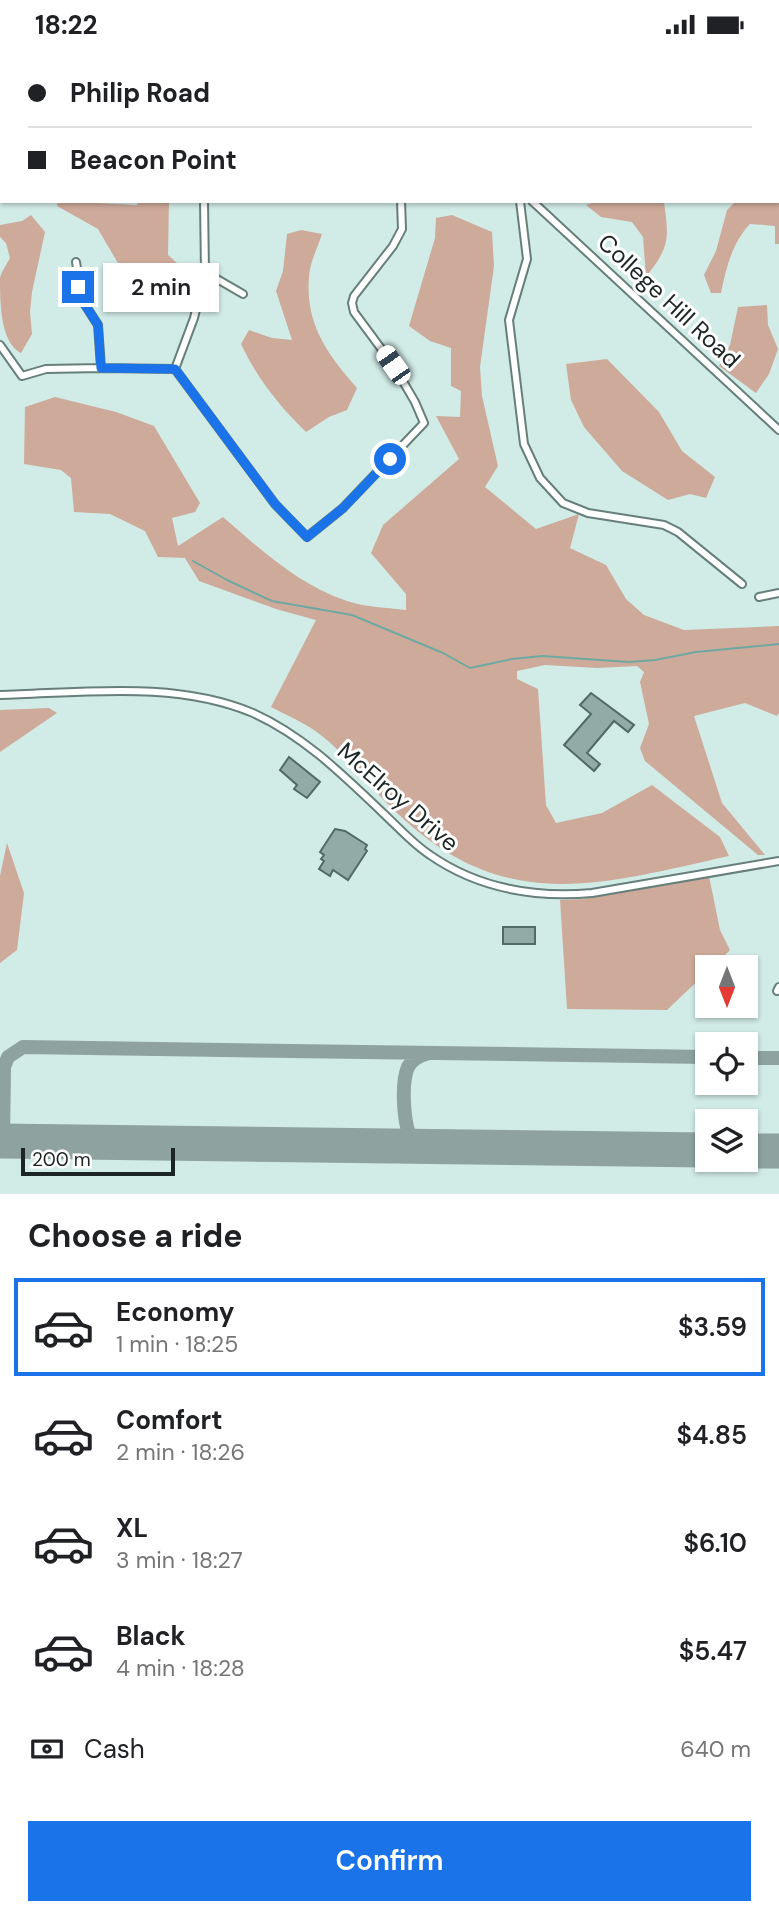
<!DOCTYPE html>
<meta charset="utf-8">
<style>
body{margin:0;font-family:"DM Sans",sans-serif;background:#f6f6f6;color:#202124;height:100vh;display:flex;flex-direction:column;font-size:26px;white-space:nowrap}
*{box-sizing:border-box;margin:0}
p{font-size:23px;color:#757577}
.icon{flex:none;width:38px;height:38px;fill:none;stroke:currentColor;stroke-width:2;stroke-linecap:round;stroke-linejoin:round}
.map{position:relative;height:1145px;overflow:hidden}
.side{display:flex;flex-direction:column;background:#fff;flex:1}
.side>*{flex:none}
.guide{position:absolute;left:0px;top:0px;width:780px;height:154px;box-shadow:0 2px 5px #0004;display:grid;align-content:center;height:154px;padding:0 28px;background:#fff}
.needle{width:46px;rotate:180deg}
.buttons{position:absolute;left:695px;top:906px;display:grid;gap:14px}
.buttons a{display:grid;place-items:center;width:63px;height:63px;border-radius:0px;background:#fff;box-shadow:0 2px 5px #0004;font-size:35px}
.scale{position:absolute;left:21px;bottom:18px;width:154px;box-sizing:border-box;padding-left:7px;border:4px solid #1b2524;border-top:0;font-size:19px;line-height:24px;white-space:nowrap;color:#1b2524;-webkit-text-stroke:5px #fff;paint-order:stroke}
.end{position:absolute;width:32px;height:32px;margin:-16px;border:9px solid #1a73e8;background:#fff;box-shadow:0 0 0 4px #fff}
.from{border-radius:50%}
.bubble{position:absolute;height:49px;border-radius:0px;background:#fff;box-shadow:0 2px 5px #0004;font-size:23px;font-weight:600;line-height:49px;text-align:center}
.car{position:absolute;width:21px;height:42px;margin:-21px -10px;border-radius:9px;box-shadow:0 0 5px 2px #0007;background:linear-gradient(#fff 24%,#345 0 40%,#fff 0 76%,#345 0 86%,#fff 0)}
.guide b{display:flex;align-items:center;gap:24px;height:66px;font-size:26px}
.guide b+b{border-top:2px solid #e0e0e0}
.guide i{width:18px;height:18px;background:#202124}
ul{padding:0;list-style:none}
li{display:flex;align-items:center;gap:21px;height:98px;margin:0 14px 10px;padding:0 14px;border:4px solid transparent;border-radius:0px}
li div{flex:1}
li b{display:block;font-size:26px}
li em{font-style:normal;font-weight:600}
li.on{border-color:#1a73e8}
li>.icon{width:63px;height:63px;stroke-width:1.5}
h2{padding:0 28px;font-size:32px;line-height:84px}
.pay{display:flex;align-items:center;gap:18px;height:77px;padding:0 28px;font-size:26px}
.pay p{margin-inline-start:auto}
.cta{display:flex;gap:14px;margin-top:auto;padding:14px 28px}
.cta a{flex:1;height:80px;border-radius:0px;background:#1a73e8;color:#fff;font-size:28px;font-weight:600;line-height:80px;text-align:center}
.status{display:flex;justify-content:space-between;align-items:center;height:49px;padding:0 35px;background:#fff;direction:ltr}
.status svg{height:19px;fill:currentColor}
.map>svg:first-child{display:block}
</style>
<div class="status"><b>18:22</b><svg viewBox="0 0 49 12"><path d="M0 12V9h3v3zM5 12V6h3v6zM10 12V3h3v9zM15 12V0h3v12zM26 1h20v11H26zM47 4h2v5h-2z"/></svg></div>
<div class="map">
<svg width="779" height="1145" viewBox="0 0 779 1145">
<rect width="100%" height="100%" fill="#d1ebe7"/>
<path fill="#ceaa9b" d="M 779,78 L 779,195 L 775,195 L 775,177 L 750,175 C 732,194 726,219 721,244 L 711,244 L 704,226 L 716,202 L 727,161 L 736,152 L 779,152 Z
M 58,152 L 137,156 L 139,152 L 169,152 L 168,206 L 178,215 L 196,222 L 192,245 L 158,243 L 150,256 L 129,252 L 122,221 L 98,180 L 57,157 Z
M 598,152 L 664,153 C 669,190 670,197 646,228 L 643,188 L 632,173 L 601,168 L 586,156 Z
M 31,166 L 45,183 L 32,243 L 30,263 L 32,285 L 21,304 C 0,294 0,252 0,229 C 1,223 7,215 10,209 L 6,194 L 0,188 L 0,176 L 22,172 Z
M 452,166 L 492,183 L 494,217 L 480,318 L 482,347 L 498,417 L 485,438 L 536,480 L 579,465 L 570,499 L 606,516 L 626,550 L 644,566 L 684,581 L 779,577 L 779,664 L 777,667 L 745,654 L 694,667 L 722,754 L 765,806 L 758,806 L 645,712 L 640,699 L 649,675 L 640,633 L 644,623 L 637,617 L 597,619 L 545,616 L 517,622 L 517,630 L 538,640 L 546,756 L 556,774 L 602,764 L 652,736 L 720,788 L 729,807 C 598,836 504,867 396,763 C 370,739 350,709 322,687 C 308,675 288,667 271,658 L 316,571 L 276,560 L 199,532 L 185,509 L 158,508 L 145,482 L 110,465 L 74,463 L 71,429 L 61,421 L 24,415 L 25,358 L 55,348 L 116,363 L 154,377 L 200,454 L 195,463 L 172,469 L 178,497 L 223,468 C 261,501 299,536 347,552 C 365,558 388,559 406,561 L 406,545 L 371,504 L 383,476 L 459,410 L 436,367 L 460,368 L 461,342 L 451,337 L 451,299 L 430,292 L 409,277 L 435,189 L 436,169 Z
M 301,181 L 322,185 C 318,198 310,213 309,227 C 305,275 327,305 357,339 L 347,361 L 329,368 L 306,383 C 279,357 257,329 241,295 L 249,281 L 272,289 L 292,291 L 276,242 L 283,222 L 287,185 Z
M 767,256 L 768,276 L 778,300 L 769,325 L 756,344 L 719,317 L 730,296 L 738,258 Z
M 607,310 L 659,363 L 682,402 L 715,428 L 706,449 L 690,445 L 668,451 L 622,422 L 584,378 L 571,351 L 566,315 Z
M 49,659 L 57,664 L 0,703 L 0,661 Z
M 7,794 L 24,844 L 17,901 L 0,914 L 0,827 Z
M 709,827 L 720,881 L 730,901 L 712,919 L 707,919 L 707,923 L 667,961 L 567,960 L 560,851 L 582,850 Z"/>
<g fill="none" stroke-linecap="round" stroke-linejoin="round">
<path stroke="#6da9a0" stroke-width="2" d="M 193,512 L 227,531 L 272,552 L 352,566 L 443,604 L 470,619 L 512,610 L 542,607 L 629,613 L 655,611 L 696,603 L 779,595"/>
<path stroke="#8ea2a0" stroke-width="14" d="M 426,1005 C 418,1007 412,1011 408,1018 C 401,1034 403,1079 413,1092 L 430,1098
M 746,1009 L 779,1009
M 3,1092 L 4,1018 L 8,1008 L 23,998 L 707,1008"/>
<path stroke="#8ea2a0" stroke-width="35" d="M 0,1092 L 707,1101
M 746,1102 L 779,1102"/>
</g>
<path fill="#92aba7" stroke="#526a66" stroke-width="2" d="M 591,644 L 634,676 L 628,683 L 614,672 L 587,704 L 600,715 L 594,722 L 564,696 L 591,665 L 580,656 Z
M 289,708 L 320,733 L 307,749 L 294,740 L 297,736 L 280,721 Z
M 335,780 L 345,782 L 367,796 L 365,800 L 367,802 L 348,831 L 333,821 L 330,827 L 319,820 L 324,812 L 321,810 L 324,806 L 320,803 Z
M 503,878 L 535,878 L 535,895 L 503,895 Z"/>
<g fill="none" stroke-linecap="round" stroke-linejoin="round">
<g stroke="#677f7b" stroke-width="10">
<path id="minor" d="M 260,2 L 261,0
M 570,2 L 570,0
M 0,21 L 2,21
M 520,152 L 527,210 L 509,271 L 524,395 L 540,429 L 563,454 L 588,464 L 664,476 L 678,483 L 742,535
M 532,152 L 779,381
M 205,223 L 243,245
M 0,296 L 22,327 L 46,320 L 101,319 L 98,276 L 82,251 L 76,213
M 101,319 L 175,320 L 275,455 L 307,488 L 343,459 L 424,374 L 415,353 L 394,317 L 354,263 L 352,254 L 354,247 L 393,197 L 402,180 L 401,152
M 175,320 L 194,269 L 205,223 L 204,152
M 759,548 L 779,544
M 0,646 C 82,644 175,631 253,664 C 304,687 343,726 383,764 C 398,778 413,795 430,806 C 479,840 534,849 592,844 L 779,812
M 777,942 L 779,938"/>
</g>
<g stroke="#ab8573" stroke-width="10">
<path id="major" d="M 359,0 L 363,2
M 20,2 L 20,0
M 0,74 L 2,68"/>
</g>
<use href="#minor" stroke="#fff" stroke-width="6"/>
<use href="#major" stroke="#fbd5c5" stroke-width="7"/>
</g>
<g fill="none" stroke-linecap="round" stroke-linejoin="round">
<path stroke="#1a73e8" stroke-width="9" d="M 78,238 L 82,251 L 98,276 L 101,319 L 175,320 L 275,455 L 307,488 L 343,459 L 390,410"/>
</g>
<g text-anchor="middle" stroke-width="6" stroke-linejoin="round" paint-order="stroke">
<g font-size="24" fill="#1b2524" stroke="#fff">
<text transform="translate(669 252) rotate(43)" y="8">College Hill Road</text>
<text transform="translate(398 748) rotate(41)" y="8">McElroy Drive</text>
</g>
</g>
</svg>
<div class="buttons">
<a><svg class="needle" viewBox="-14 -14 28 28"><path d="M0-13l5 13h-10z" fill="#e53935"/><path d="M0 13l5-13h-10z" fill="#757577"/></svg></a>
<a><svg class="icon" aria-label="locate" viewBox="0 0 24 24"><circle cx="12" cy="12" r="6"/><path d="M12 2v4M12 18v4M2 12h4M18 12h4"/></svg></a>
<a><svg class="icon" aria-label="layers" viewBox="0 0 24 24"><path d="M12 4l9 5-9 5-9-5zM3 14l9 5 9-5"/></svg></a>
</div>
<div class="scale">200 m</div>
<i class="end from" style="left:390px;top:410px"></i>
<i class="end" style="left:78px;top:238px"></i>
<div class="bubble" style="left:103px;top:214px;width:116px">2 min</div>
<i class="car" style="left:393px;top:316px;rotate:325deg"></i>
<div class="guide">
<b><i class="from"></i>Philip Road</b>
<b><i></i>Beacon Point</b>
</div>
</div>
<section class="side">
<h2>Choose a ride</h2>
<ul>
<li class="on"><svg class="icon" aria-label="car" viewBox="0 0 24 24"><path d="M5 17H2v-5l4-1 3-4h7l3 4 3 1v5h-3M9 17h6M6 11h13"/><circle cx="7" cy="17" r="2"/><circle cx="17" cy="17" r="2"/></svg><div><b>Economy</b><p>1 min · 18:25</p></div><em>$3.59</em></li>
<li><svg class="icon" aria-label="car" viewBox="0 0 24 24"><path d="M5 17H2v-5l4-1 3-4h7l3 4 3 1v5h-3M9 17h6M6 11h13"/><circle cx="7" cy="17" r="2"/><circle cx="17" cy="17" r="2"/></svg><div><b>Comfort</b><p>2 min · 18:26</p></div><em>$4.85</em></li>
<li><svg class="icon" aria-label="car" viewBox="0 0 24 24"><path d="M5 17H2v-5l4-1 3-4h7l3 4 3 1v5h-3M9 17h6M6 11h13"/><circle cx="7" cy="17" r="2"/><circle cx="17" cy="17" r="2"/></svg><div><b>XL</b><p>3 min · 18:27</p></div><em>$6.10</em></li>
<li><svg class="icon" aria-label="car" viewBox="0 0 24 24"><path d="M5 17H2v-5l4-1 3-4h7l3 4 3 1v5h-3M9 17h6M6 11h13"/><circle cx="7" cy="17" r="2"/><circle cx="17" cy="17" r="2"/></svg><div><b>Black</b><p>4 min · 18:28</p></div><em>$5.47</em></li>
</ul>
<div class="pay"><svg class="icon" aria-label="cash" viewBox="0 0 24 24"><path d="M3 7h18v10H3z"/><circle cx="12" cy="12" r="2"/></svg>Cash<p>640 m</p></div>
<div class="cta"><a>Confirm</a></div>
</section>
